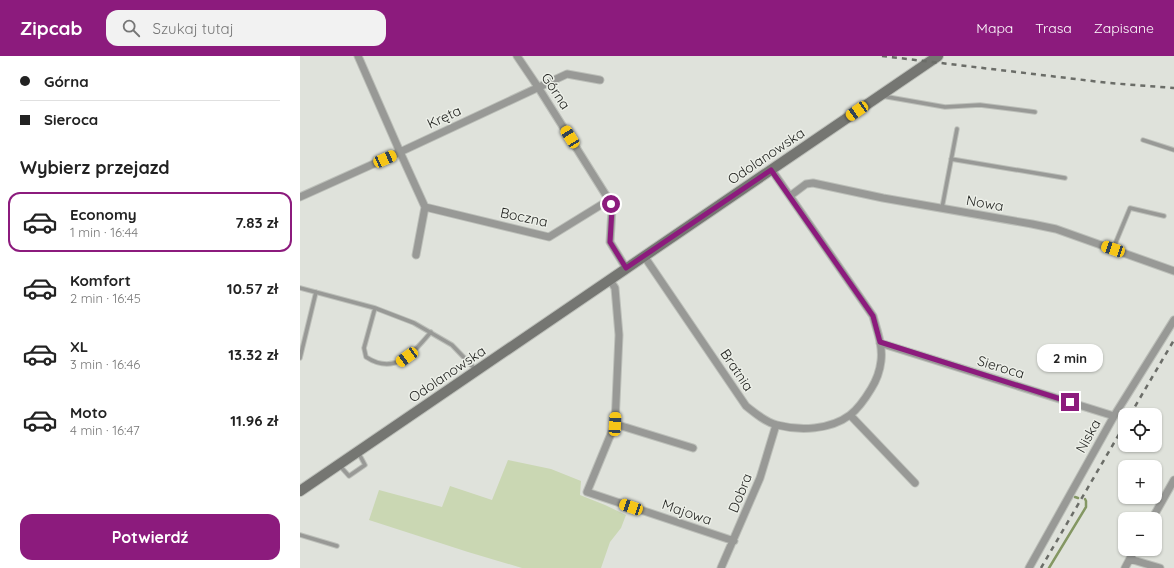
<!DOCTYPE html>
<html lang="pl">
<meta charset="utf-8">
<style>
body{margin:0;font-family:Quicksand,sans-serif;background:#f2f2f2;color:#222;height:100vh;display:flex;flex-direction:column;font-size:15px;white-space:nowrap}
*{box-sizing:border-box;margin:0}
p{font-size:13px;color:#767676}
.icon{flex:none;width:22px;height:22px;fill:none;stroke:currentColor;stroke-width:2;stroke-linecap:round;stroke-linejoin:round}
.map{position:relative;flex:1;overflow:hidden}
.sheet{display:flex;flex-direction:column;background:#fff;width:300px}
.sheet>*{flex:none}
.top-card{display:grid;align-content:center;height:88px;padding:0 20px;background:#fff}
.fabs{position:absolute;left:818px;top:352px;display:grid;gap:8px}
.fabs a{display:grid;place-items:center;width:44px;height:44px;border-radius:8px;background:#fff;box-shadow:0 1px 3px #0004;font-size:20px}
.end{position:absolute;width:18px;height:18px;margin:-9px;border:5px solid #8c1b7d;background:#fff;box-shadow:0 0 0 2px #fff}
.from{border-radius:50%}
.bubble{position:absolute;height:28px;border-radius:12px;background:#fff;box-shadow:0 1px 3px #0004;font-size:13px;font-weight:700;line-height:28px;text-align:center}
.car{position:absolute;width:12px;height:24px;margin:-12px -6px;border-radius:5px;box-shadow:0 0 3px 1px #0007;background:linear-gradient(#f5c518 24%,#345 0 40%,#f5c518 0 76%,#345 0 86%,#f5c518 0)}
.top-card b{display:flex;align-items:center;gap:14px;height:38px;font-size:15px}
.top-card b+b{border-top:1px solid #e0e0e0}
.top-card i{width:10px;height:10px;background:#222}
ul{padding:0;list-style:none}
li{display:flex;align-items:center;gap:12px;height:60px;margin:0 8px 6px;padding:0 12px;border:2px solid transparent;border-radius:12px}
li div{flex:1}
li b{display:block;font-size:15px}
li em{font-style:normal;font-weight:700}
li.current{border-color:#8c1b7d}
li>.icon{width:36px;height:36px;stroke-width:1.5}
h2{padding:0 20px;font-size:18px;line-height:48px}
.button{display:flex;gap:8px;margin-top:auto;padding:8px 20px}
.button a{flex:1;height:46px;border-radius:12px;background:#8c1b7d;color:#fff;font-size:16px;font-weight:700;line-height:46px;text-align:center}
header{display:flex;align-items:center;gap:24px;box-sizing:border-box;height:56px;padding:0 20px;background:#8c1b7d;color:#fff}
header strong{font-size:19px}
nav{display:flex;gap:22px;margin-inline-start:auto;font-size:14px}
.search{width:280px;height:36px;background:#f2f2f2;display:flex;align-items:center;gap:10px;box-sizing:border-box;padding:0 14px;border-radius:12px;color:#767676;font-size:15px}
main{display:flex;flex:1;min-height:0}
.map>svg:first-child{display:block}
</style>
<header>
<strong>Zipcab</strong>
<div class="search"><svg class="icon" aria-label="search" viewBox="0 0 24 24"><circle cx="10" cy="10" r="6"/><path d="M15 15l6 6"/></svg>Szukaj tutaj</div>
<nav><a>Mapa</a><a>Trasa</a><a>Zapisane</a></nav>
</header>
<main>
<section class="sheet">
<div class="top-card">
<b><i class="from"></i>Górna</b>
<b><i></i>Sieroca</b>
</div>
<h2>Wybierz przejazd</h2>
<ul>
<li class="current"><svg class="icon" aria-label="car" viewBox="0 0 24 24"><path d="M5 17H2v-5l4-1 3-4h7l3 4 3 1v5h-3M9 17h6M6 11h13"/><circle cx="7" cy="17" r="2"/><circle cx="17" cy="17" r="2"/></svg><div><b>Economy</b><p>1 min · 16:44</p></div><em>7.83 zł</em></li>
<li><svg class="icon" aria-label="car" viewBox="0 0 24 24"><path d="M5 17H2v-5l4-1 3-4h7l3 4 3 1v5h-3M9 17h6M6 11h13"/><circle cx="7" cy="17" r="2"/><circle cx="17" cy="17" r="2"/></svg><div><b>Komfort</b><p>2 min · 16:45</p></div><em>10.57 zł</em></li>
<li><svg class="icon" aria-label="car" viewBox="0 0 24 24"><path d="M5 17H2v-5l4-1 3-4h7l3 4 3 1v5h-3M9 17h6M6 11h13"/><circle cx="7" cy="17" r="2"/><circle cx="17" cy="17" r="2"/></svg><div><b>XL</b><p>3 min · 16:46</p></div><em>13.32 zł</em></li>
<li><svg class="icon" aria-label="car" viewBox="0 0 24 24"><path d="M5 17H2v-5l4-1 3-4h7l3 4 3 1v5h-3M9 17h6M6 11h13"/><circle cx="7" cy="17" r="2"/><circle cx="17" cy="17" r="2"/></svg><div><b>Moto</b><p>4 min · 16:47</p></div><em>11.96 zł</em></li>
</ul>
<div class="button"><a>Potwierdź</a></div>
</section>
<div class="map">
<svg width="874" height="512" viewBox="0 0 874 512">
<rect width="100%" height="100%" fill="#dfe2db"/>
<path fill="#cad7b3" d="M 208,404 L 251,413 L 281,425 L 280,439 L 305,449 L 326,459 L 321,472 L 310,486 L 301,512 L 222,512 L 168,496 L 69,464 L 79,434 L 142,451 L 150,430 L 192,444 Z"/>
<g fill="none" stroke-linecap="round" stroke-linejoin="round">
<path stroke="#849763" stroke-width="2.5" d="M 775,441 L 778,442
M 749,512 L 786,451 L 786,445 L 785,443"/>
<g stroke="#bcbfb9" stroke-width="5.5">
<path id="lane" d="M 582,40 L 645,51 L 680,49 L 735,56
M 843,84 L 874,94
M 651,103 L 765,122
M 642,152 L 657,73
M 813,193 L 830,152 L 864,160
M 0,232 L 75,252
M 131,276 C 113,297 95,320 66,301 L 64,292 L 75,252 L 114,267 L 152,289 L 176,314
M 0,302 L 16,236
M 40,410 L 49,420 L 65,409 L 58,396
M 0,479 L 37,490"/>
</g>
<g stroke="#bcbfb9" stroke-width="9">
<path id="street" d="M 58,0 L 100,96 L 125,151 L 249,181 L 309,144
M 217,0 L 238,31 L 309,144 L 312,153 L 310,186 L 326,212
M 490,140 L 506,128 L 513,127 L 583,142 L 732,168 L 756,173 L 874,215
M 0,141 L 100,96 L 267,18 L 300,24
M 116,199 L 125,151
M 344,200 L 446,350 C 455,357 465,366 477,369 C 500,375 530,374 550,359 C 559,352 565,343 571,333 C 576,325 580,314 581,305 C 583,289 577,275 573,260 L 471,113
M 310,224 L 315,232 L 319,279 L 315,368 L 287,436 L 434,485
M 580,287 L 814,360
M 550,359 L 615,427
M 315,368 L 393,392
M 852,463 L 874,424
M 830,503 L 860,512
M 421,512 L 460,422 L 476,369
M 729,512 L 814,360 L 874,264
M 825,512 L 835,493"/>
</g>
<g stroke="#bcbfb9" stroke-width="12">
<path id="secondary" d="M 0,435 L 638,0"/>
</g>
<use href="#lane" stroke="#989996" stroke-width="3.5"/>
<use href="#street" stroke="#989996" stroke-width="7"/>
<use href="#secondary" stroke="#757672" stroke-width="10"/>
<path stroke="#6b6d68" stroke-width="2.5" stroke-dasharray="5 5" stroke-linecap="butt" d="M 582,0 L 809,27 L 874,32
M 830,359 L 874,284
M 741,512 L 825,368"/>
</g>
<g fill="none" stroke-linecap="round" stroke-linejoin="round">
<path stroke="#8c1b7d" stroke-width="5" d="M 311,148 L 312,153 L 310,186 L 326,212 L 471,114 L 573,260 L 580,286 L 770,346"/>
</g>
<g text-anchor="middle" stroke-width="3" stroke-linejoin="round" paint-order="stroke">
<g font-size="14" fill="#1f201d" stroke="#ecefe8">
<text transform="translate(256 35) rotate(57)" y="5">Górna</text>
<text transform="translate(144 61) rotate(-25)" y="5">Kręta</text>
<text transform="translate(466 100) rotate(-34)" y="5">Odolanowska</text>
<text transform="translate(685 147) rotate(10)" y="5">Nowa</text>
<text transform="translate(224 161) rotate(12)" y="5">Boczna</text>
<text transform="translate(701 311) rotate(17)" y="5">Sieroca</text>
<text transform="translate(437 314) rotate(56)" y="5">Bratnia</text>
<text transform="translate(147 318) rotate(-34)" y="5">Odolanowska</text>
<text transform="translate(788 380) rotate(-61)" y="5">Niska</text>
<text transform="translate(440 437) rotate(-68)" y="5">Dobra</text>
<text transform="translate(387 456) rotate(19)" y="5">Majowa</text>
</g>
</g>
</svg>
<div class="fabs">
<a><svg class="icon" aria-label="locate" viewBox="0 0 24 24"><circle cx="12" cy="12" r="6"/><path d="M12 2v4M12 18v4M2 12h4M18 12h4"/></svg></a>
<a>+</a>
<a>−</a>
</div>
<i class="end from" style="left:311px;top:148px"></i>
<i class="end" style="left:770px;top:346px"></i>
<div class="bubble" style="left:737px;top:288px;width:66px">2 min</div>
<i class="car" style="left:557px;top:55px;rotate:236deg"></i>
<i class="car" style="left:270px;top:81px;rotate:328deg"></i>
<i class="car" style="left:85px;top:103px;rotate:66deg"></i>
<i class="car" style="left:813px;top:193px;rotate:289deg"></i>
<i class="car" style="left:107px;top:301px;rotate:234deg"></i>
<i class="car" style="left:315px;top:368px;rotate:3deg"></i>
<i class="car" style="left:331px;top:451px;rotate:289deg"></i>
</div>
</main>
